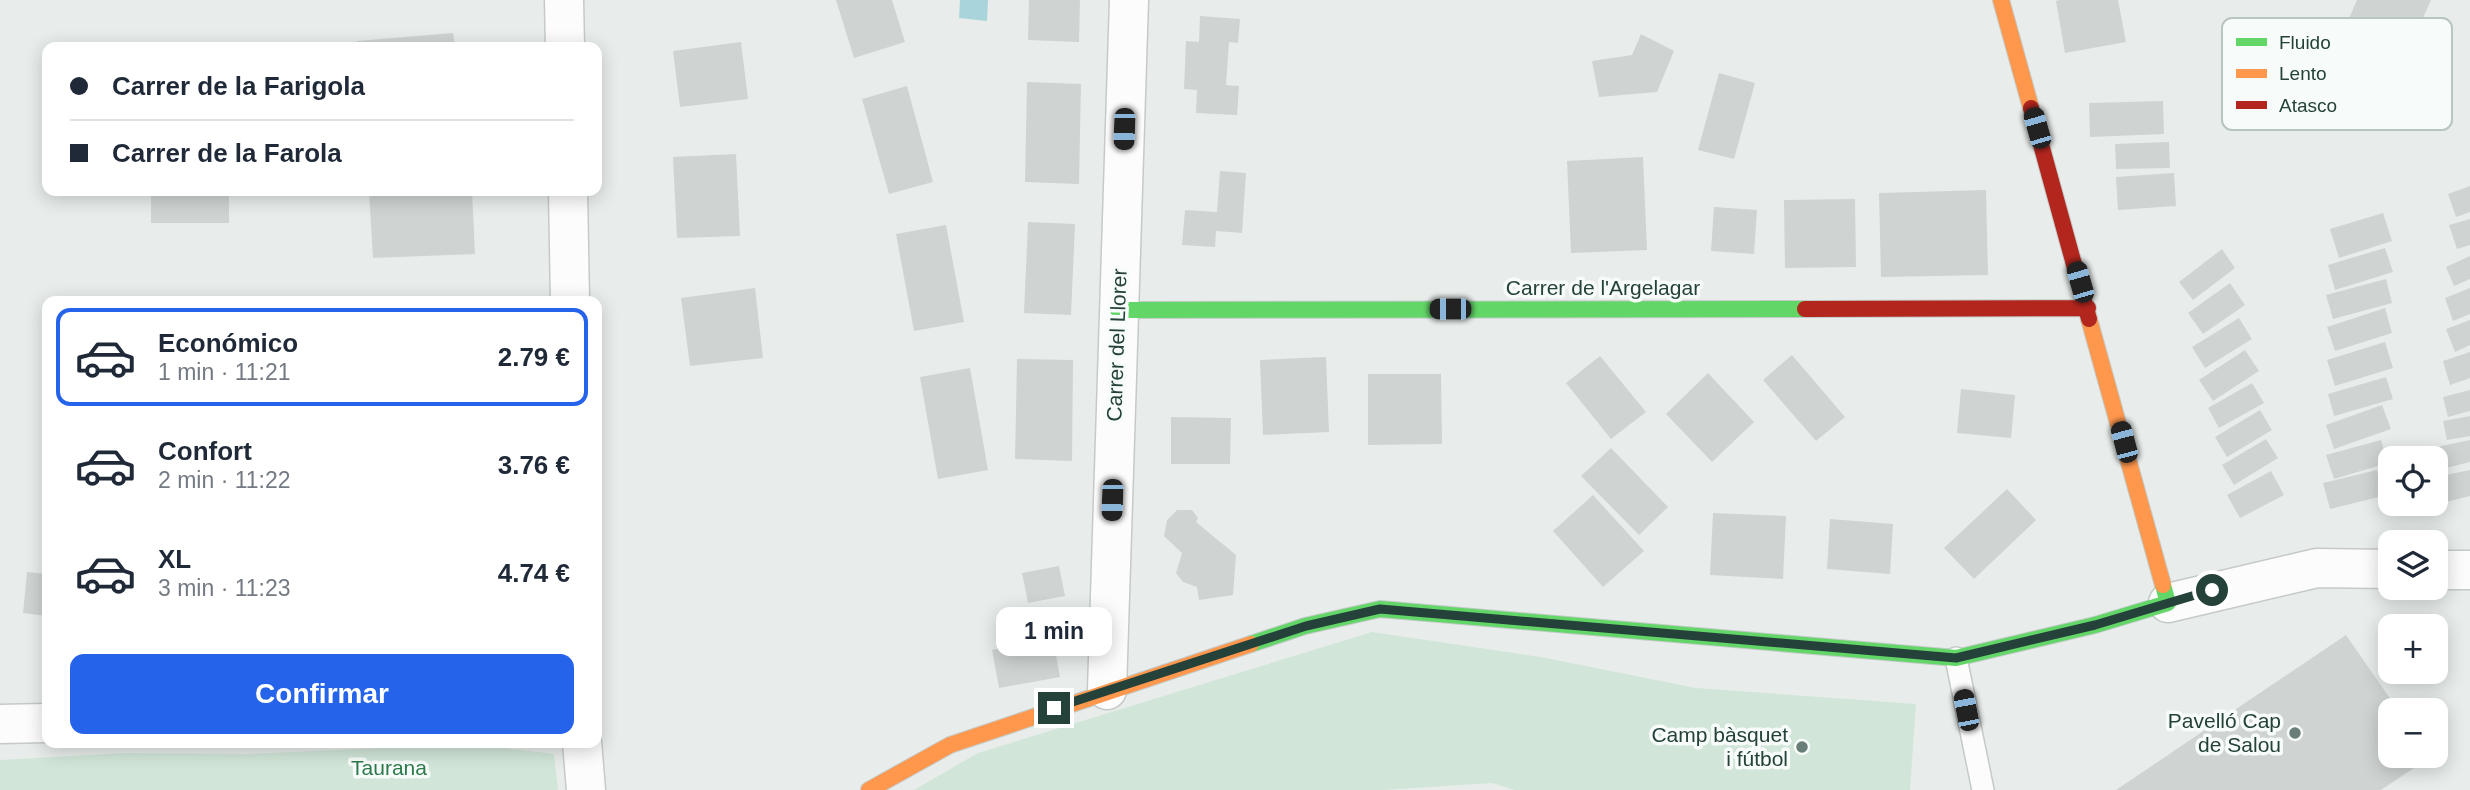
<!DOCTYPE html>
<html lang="es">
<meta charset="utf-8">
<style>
body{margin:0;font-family:Helvetica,sans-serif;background:#f6f6f7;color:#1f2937;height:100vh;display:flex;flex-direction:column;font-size:26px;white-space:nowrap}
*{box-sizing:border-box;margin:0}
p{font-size:23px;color:#747a83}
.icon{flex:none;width:38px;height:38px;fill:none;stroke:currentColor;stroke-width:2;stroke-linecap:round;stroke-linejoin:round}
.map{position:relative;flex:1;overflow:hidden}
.side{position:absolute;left:42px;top:296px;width:560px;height:452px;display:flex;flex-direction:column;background:#fff;border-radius:14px;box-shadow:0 4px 18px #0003}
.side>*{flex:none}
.top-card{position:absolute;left:42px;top:42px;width:560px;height:154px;border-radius:14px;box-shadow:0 4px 18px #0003;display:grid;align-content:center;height:154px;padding:0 28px;background:#fff}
.buttons{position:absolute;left:2378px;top:446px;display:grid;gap:14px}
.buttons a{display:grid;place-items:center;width:70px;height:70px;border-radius:14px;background:#fff;box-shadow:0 4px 18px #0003;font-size:35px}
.end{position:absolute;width:32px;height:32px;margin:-16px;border:9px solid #24423a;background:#fff;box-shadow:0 0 0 4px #fff}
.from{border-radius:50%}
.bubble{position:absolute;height:49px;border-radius:14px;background:#fff;box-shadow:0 4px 18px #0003;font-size:23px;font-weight:800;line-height:49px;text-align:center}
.car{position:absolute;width:21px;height:42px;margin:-21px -10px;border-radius:9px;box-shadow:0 0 5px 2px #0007;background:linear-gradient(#222 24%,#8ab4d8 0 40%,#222 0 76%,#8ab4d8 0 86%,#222 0)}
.top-card b{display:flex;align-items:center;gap:24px;height:66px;font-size:26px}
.top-card b+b{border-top:2px solid #e0e1e3}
.top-card i{width:18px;height:18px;background:#1f2937}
ul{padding:12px 0 0;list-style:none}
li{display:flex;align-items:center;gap:21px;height:98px;margin:0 14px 10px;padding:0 14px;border:4px solid transparent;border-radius:14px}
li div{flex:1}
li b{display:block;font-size:26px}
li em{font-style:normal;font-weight:800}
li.selected{border-color:#2563eb}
li>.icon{width:63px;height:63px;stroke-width:1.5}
.cta{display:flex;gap:14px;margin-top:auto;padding:14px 28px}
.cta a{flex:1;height:80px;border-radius:14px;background:#2563eb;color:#fff;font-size:28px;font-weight:800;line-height:80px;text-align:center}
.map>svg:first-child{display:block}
</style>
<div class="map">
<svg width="2470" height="790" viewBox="0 0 2470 790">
<rect width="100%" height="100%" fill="#e8edeb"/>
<path fill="#d1e6d8" d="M 1372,632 L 1541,657 L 1696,688 L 1916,704 L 1910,790 L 1515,790 L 1492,783 L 1383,790 L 914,790 L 978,753 Z
M 471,744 L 554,754 L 558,790 L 0,790 L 0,760 L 125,753 L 249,754 Z"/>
<path fill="#a9d4db" d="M 960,0 L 988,0 L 987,21 L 959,18 Z"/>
<path fill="#cfd4d2" d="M 836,0 L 892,0 L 905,42 L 854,58 Z
M 1029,0 L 1080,0 L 1079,42 L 1028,40 Z
M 2060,0 L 2118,0 L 2126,42 L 2065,53 L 2056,1 Z
M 2357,0 L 2431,0 L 2419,27 L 2440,35 L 2430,72 L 2409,61 L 2320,126 L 2285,54 L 2343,32 Z
M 1200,16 L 1240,19 L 1238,43 L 1229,42 L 1226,85 L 1239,86 L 1237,115 L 1196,113 L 1197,90 L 1184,89 L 1186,41 L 1199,42 Z
M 453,33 L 455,47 L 357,47 L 357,41 Z
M 1641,34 L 1674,51 L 1657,92 L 1599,97 L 1592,61 L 1632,55 Z
M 741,42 L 748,99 L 680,107 L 673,51 Z
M 1719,73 L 1755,83 L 1734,159 L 1698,150 Z
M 1027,82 L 1081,84 L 1079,184 L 1025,182 Z
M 907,86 L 933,182 L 889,194 L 862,99 Z
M 2163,101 L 2164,134 L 2090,137 L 2089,103 Z
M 2169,142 L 2170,168 L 2116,169 L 2115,144 Z
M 736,154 L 740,236 L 677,238 L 673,157 Z
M 1643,157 L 1647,250 L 1571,253 L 1567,161 Z
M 1220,171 L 1246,173 L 1242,233 L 1216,231 L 1215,247 L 1182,245 L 1185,210 L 1217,212 Z
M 2174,173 L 2176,206 L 2118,210 L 2116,177 Z
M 2470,186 L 2470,212 L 2456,217 L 2448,194 Z
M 1986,190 L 1988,275 L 1881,277 L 1879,193 Z
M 151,191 L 229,191 L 229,223 L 151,223 Z
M 369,191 L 472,191 L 475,254 L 373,258 Z
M 1855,199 L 1856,267 L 1785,268 L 1784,200 Z
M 1714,207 L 1757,210 L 1754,254 L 1711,251 Z
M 2383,213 L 2392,241 L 2339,258 L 2330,229 Z
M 2470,219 L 2470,245 L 2457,249 L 2449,225 Z
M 1028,222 L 1075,224 L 1071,315 L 1024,313 Z
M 946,225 L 964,322 L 914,331 L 896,234 Z
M 2385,248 L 2393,272 L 2335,290 L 2328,265 Z
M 2222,249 L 2235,268 L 2193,300 L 2179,282 Z
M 2470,256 L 2470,279 L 2454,286 L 2446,267 Z
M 2386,279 L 2392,303 L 2333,319 L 2326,295 Z
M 2230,283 L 2245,305 L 2203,334 L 2188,313 Z
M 755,288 L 763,358 L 690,366 L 681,298 Z
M 2470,288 L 2470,314 L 2453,321 L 2445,298 Z
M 2385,308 L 2392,333 L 2335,351 L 2327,327 Z
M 2239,318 L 2252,339 L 2205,368 L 2192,347 Z
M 2470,320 L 2470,345 L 2455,352 L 2446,329 Z
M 2385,342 L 2393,368 L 2335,386 L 2327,360 Z
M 2245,350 L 2259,371 L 2213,401 L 2199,380 Z
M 2470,352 L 2470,378 L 2450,385 L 2443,361 Z
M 1792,355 L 1845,417 L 1816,441 L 1763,380 Z
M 1600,356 L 1646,412 L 1611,439 L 1566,383 Z
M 1326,357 L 1329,432 L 1263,435 L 1260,360 Z
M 1017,359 L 1073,360 L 1072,461 L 1015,459 Z
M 970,368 L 988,470 L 938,479 L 920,377 Z
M 1708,373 L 1754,422 L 1712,462 L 1666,414 Z
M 1368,374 L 1441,374 L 1442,444 L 1368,445 Z
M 2386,377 L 2393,399 L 2334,416 L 2328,394 Z
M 2252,383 L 2264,403 L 2219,428 L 2208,408 Z
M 1961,389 L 2015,395 L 2011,438 L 1957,433 Z
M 2470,390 L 2470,411 L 2448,417 L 2443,397 Z
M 2382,405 L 2391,429 L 2334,449 L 2326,425 Z
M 2260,410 L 2272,430 L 2227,457 L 2215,437 Z
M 2470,416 L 2470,436 L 2447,440 L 2443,421 Z
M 1171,417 L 1231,418 L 1230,464 L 1171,464 Z
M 2266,439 L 2278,458 L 2234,485 L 2222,465 Z
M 2381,440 L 2388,463 L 2334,479 L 2326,455 Z
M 2470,440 L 2470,462 L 2442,469 L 2437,447 Z
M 1611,448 L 1668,507 L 1639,535 L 1581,476 Z
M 2377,470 L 2383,496 L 2330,509 L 2323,483 Z
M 2470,470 L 2470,496 L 2438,504 L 2436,477 Z
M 2271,471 L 2284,495 L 2240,518 L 2227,495 Z
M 2007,489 L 2036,520 L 1974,579 L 1944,548 Z
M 1593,495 L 1644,551 L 1603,587 L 1553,531 Z
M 1177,510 L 1192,510 L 1198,518 L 1196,522 L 1236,555 L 1233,595 L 1199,600 L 1197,587 L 1183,582 L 1176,573 L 1182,553 L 1164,536 L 1167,520 Z
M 1713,513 L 1786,516 L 1783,579 L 1710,575 Z
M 1830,519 L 1893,524 L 1890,574 L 1827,569 Z
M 1059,566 L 1065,596 L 1028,603 L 1022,573 Z
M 27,572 L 47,574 L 47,616 L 23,613 Z
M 2346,635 L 2398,710 L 2390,710 L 2390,756 L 2432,756 L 2381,790 L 2116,790 Z
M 1053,639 L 1060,677 L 999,688 L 992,650 Z"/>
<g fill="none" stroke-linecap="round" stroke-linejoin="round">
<g stroke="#c5cac8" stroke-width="24">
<path id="lane" d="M 1956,658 L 1983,790"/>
</g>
<g stroke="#c5cac8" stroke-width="41">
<path id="street" d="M 564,0 L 565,47
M 568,191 L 570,301
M 2436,570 L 2470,570
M 2168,603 L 2317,568 L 2390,569
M 1107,690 L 1129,0
M 0,724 L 47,723
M 582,742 L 586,790"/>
</g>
<g stroke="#c3cbc8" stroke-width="18">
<path id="fast" d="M 1118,310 L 1805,309
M 1251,644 L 1305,626 L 1380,609 L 1956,658 L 2095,625 L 2168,603 L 2163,585"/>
</g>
<g stroke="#c3cbc8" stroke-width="18">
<path id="slow" d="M 2001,0 L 2031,108
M 2089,319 L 2163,585
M 869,790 L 950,745 L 1251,644"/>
</g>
<g stroke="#c3cbc8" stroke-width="18">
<path id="jam" d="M 2031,108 L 2089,319
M 1805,309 L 2088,308"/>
</g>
<use href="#lane" stroke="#fcfcfc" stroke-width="21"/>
<use href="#street" stroke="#fcfcfc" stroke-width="38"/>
<use href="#fast" stroke="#63d668" stroke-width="16"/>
<use href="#slow" stroke="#ff974d" stroke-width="16"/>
<use href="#jam" stroke="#b3261e" stroke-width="16"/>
</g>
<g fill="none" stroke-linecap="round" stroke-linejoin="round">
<path stroke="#24423a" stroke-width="9" d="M 1054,708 L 1306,626 L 1380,609 L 1956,658 L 2095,625 L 2212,590"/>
</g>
<g fill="#697e78" stroke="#f7fbf9" stroke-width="2.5">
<circle cx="2295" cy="733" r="7"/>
<circle cx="1802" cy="747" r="7"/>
</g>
<g text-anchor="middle" stroke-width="7" stroke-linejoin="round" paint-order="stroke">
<g font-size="21" fill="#24423a" stroke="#f7fbf9">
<text x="1603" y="295">Carrer de l'Argelagar</text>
<text transform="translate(1117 345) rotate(-88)" y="7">Carrer del Llorer</text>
</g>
<g font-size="21" fill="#24423a" stroke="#f7fbf9" text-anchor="end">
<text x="2281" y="728">Pavelló Cap<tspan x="2281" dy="24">de Salou</tspan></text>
<text x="1788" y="742">Camp bàsquet<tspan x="1788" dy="24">i fútbol</tspan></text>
</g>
<g font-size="21" fill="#2d7a4b" stroke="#f7fbf9">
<text x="389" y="775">Taurana</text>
</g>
</g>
<rect x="2222" y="18" width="230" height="112" rx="10" fill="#f7fbf9" stroke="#b8c4c0" stroke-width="2"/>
<rect x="2236" y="38" width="31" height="8" fill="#63d668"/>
<rect x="2236" y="69" width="31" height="9" fill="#ff974d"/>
<rect x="2236" y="101" width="31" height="8" fill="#b3261e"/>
<g font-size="19" fill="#24423a">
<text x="2279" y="49">Fluido</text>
<text x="2279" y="80">Lento</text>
<text x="2279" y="112">Atasco</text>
</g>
</svg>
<div class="buttons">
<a><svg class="icon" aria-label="locate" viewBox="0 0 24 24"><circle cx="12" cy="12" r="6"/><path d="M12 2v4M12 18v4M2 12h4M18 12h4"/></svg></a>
<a><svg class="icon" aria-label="layers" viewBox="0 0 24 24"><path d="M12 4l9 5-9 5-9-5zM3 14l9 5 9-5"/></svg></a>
<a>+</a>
<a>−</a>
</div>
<i class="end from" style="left:2212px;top:590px"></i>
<i class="end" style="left:1054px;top:708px"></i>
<div class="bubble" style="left:996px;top:607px;width:116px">1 min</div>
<i class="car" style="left:2037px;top:128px;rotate:344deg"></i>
<i class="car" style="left:1124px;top:129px;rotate:182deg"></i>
<i class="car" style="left:2080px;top:282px;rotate:344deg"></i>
<i class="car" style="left:1450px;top:309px;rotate:270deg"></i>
<i class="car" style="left:2124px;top:442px;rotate:345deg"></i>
<i class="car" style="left:1112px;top:500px;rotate:182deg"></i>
<i class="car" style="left:1966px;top:710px;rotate:349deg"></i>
<div class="top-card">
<b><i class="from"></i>Carrer de la Farigola</b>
<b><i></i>Carrer de la Farola</b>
</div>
<section class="side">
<ul>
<li class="selected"><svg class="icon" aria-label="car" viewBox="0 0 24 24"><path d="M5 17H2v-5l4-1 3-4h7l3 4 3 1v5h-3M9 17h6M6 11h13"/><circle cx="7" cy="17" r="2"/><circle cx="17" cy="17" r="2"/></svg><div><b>Económico</b><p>1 min · 11:21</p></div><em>2.79 €</em></li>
<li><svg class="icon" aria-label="car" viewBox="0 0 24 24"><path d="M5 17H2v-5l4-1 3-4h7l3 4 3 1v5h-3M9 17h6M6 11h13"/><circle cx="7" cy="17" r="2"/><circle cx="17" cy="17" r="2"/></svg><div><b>Confort</b><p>2 min · 11:22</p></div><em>3.76 €</em></li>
<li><svg class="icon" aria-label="car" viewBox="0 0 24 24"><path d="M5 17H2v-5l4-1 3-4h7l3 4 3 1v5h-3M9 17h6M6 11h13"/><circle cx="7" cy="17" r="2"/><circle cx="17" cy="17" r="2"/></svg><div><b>XL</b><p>3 min · 11:23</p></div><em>4.74 €</em></li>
</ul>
<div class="cta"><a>Confirmar</a></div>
</section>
</div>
